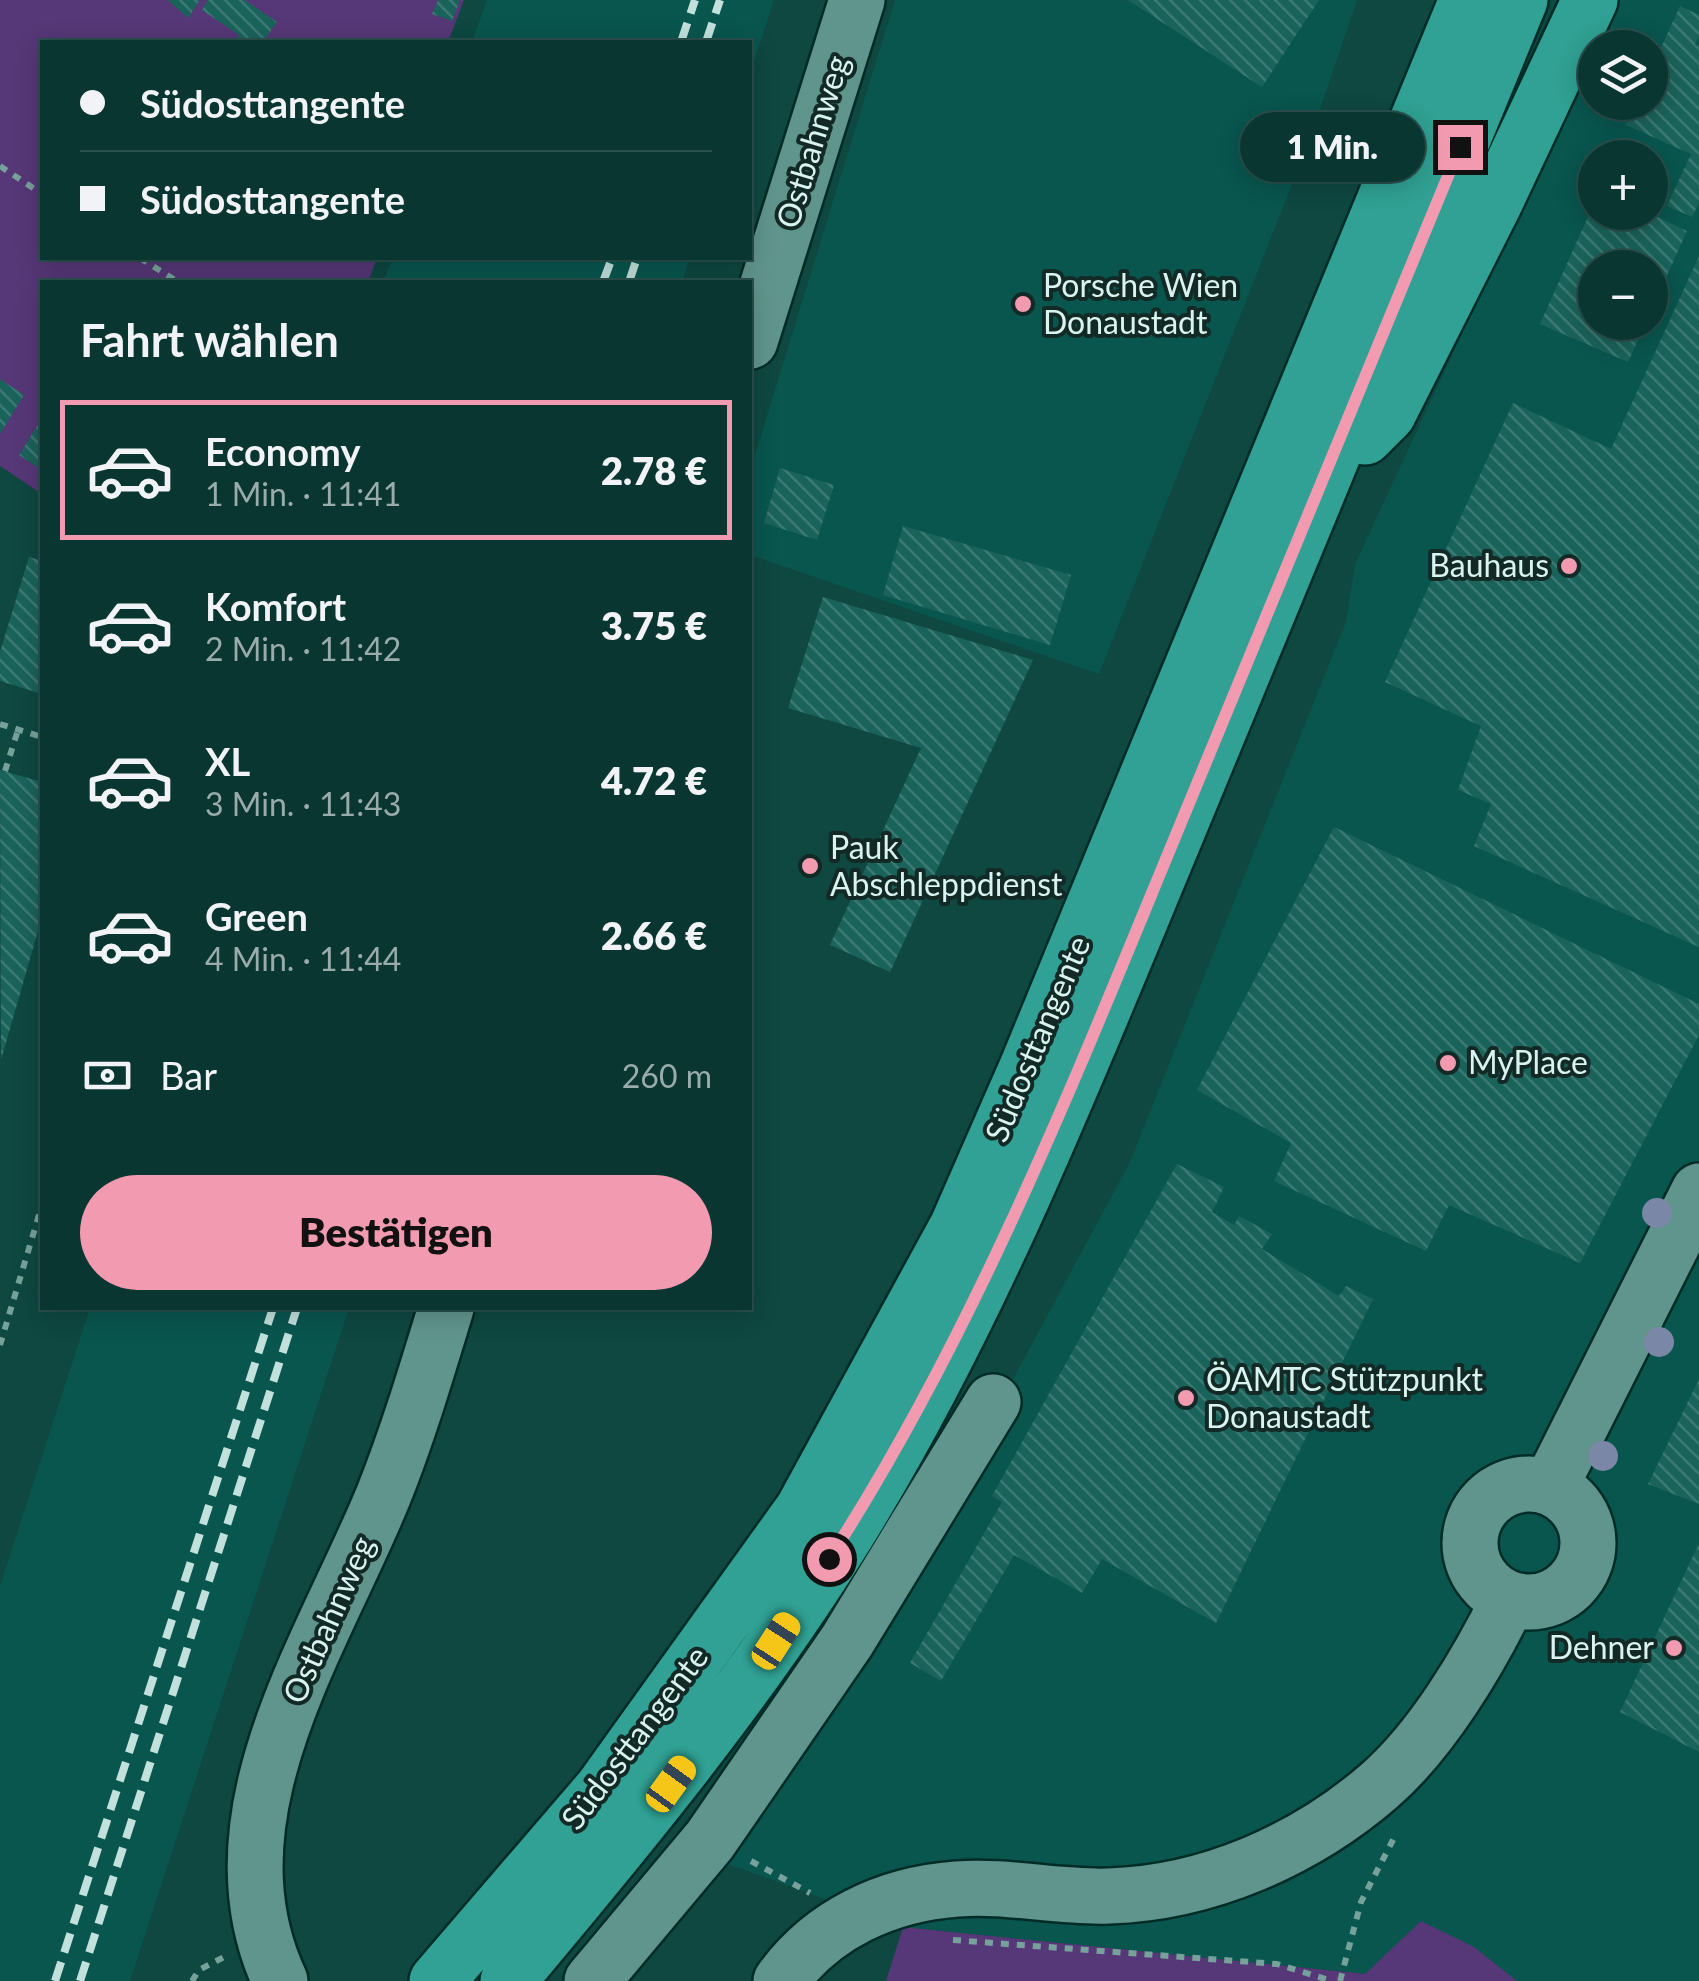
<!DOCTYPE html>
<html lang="de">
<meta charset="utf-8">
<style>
body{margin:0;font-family:Lato,sans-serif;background:#133e39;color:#f1f3f6;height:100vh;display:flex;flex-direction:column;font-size:38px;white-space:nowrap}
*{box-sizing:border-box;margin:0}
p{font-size:32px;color:#99abab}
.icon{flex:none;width:55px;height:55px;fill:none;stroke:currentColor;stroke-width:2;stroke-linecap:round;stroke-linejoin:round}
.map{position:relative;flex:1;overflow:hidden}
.drawer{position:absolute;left:40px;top:280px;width:712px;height:1030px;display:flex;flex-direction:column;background:#0a3631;border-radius:0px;box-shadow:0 5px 25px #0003,0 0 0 2px #2a504d}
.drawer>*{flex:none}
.banner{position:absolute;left:40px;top:40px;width:712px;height:220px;border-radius:0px;box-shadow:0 5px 25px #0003,0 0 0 2px #2a504d;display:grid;align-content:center;height:220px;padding:0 40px;background:#0a3631}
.tools{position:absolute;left:1578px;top:30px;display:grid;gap:20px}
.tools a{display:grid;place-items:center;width:90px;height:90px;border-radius:50%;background:#0a3631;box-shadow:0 5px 25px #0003,0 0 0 2px #2a504d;font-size:50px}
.end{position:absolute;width:45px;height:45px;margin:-22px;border:12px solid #f29aaf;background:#111;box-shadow:0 0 0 5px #111}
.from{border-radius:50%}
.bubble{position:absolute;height:70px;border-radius:35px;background:#0a3631;box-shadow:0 5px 25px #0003,0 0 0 2px #2a504d;font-size:32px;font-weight:800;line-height:70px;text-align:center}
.car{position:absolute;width:30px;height:60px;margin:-30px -15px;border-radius:12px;box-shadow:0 0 8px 2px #0007;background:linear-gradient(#f5c518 24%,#345 0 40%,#f5c518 0 76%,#345 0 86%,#f5c518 0)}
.banner b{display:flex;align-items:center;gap:35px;height:95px;font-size:38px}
.banner b+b{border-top:2px solid #2a504d}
.banner i{width:25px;height:25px;background:#f1f3f6}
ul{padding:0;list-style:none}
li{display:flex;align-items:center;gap:30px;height:140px;margin:0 20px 15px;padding:0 20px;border:5px solid transparent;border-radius:0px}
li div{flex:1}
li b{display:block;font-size:38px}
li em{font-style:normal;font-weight:800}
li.on{border-color:#f29aaf}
li>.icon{width:90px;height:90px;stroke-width:1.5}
h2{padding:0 40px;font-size:45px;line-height:120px}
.pay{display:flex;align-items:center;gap:25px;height:110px;padding:0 40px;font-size:38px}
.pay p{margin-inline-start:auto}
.button{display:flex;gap:20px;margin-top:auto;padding:20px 40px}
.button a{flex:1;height:115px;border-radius:60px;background:#f29aaf;color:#111;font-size:40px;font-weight:800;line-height:115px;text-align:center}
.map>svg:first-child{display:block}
</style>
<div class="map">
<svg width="1699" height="1981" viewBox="0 0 1699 1981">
<defs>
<pattern id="building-back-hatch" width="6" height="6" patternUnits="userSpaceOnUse" patternTransform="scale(2.5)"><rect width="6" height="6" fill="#1a635b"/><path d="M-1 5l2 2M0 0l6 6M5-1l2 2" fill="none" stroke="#3b7a73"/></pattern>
</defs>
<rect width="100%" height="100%" fill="#0e4841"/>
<path fill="#09564f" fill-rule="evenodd" d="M 487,0 L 774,0 L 750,74 L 750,42 L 472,42 Z
M 895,0 L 1357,0 L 1311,136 L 1099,674 L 750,555 L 750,471 Z
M 1617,0 L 1699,0 L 1699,1981 L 1517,1981 L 1506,1974 L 1365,1974 L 903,1927 L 714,1859 L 886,1615 L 1130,1162 L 1346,622 L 1355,564 L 1595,48 L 1595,102 L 1650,102 L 1650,48 L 1595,48 ZM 1595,158 L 1650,158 L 1650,212 L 1595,212 ZM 1595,268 L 1650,268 L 1650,322 L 1595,322 Z
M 393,258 L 690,258 L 682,282 L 383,282 Z
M 90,1308 L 349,1308 L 130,1981 L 0,1981 L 0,1586 Z"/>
<path fill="#563777" d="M 0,0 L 464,0 L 448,42 L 42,42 L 42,258 L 377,258 L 368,282 L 42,282 L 42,494 L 0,466 Z
M 1421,1921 L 1474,1947 L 1517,1981 L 886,1981 L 903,1927 L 1365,1974 Z"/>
<path fill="url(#building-back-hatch)" d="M 168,0 L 200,0 L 188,18 Z
M 208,0 L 245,0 L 277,22 L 263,42 L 234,42 L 239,35 L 202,10 Z
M 438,0 L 460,0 L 452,21 L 432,14 Z
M 1128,0 L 1319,0 L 1262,87 Z
M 1680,6 L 1699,15 L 1699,36 L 1695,45 L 1699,46 L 1699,203 L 1692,217 L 1667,206 L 1691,154 L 1626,125 L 1636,102 L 1650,102 L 1650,72 Z
M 1595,201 L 1595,212 L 1647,212 L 1687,231 L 1650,313 L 1650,268 L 1595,268 L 1595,322 L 1646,322 L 1628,362 L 1540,324 Z
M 1699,256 L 1699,947 L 1474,846 L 1491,804 L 1458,790 L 1481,726 L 1385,682 L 1513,403 L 1611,449 Z
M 0,379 L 24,395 L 0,434 Z
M 42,418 L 42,470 L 19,455 Z
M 780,468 L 834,485 L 817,540 L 764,523 Z
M 903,526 L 1071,575 L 1050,645 L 883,595 Z
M 29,557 L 42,561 L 42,694 L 0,681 L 0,652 Z
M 823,597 L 1033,660 L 890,972 L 830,945 L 921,748 L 788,708 Z
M 0,770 L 42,782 L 42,917 L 1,1060 Z
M 1334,827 L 1699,1004 L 1699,1035 L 1580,1263 L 1449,1205 L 1426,1251 L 1274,1181 L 1291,1143 L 1197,1090 Z
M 1177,1164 L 1224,1187 L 1212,1212 L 1234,1225 L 1239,1216 L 1272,1234 L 1262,1249 L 1339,1296 L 1346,1286 L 1373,1299 L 1216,1623 L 1102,1559 L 1082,1593 L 1014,1555 L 941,1681 L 910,1663 L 1002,1502 L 992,1496 Z
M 1699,1379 L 1699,1504 L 1648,1484 Z
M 1699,1543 L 1699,1752 L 1620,1712 Z"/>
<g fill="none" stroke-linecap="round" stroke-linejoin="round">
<g stroke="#002c27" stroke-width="60">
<path id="minor" d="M 750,341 L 857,0
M1470 1543a59 59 0 1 1 118 0a59 59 0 1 1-118 0Z
M 1550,1487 L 1699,1191
M 280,1981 C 203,1816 323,1644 384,1494 C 408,1434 427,1370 446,1308
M 592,1981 L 710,1840 L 847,1641 L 993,1402
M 781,1981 C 822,1924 887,1894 957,1889 C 1007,1885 1059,1898 1109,1896 C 1208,1893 1305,1850 1379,1786 C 1432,1740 1479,1661 1509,1599"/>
</g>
<g stroke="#002c27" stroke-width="60">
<path id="highway" d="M 1365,437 L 1388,414 L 1495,202 L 1590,0
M 437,1981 L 602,1789 L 803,1509 L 957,1227 L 1028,1065 L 1467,0
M 508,1981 C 636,1829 763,1675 865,1504 C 992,1291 1082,1060 1177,832 C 1292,555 1406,277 1520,0"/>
</g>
<path stroke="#77a19b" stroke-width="6" stroke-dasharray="8 8" stroke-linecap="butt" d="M 0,166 L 42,194
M 140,258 L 178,282
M 0,724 L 42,737
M 5,771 L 18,730
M 0,1345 L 42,1205
M 751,1861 L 810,1893
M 953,1940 L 1277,1964 L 1332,1981
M 192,1981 L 199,1970 L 226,1956
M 1340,1981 L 1361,1902 L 1396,1834"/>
<use href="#minor" stroke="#60958d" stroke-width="55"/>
<use href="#highway" stroke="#30a194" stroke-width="55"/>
<path stroke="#c2e1dc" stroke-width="8" stroke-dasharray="20 10" stroke-linecap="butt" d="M 681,42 L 695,0
M 706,42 L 720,0
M 603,282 L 612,258
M 629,282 L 637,258
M 55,1981 L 273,1308
M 80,1981 L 297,1308"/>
</g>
<g fill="#7b87a6">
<circle cx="1657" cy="1213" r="15"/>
<circle cx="1659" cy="1342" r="15"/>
<circle cx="1603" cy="1456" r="15"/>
</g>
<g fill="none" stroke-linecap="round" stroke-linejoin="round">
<path stroke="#f29aaf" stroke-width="12" d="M 829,1559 C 970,1341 1067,1099 1166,859 C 1263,621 1362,384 1460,147"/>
</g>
<g fill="#f29aaf" stroke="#132926" stroke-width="4">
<circle cx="1023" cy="304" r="10"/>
<circle cx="1569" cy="566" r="10"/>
<circle cx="810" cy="866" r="10"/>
<circle cx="1448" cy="1063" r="10"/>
<circle cx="1186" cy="1398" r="10"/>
<circle cx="1674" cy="1648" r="10"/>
</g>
<g text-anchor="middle" stroke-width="8" stroke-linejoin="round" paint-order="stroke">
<g font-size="32" fill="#d9f4f0" stroke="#132926">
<text transform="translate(813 142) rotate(-73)" y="11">Ostbahnweg</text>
<text transform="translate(1038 1039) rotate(-67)" y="11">Südosttangente</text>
<text transform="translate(329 1620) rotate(-66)" y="11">Ostbahnweg</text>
<text transform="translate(635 1738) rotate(-53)" y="11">Südosttangente</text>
</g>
<g font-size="32" fill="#d9f4f0" stroke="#132926" text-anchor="start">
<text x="1043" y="297">Porsche Wien<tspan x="1043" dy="37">Donaustadt</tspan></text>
<text x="1549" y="577" text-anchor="end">Bauhaus</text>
<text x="830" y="859">Pauk<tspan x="830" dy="37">Abschleppdienst</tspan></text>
<text x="1468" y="1074">MyPlace</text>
<text x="1206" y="1391">ÖAMTC Stützpunkt<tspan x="1206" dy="37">Donaustadt</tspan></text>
<text x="1654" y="1659" text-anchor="end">Dehner</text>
</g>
</g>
</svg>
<div class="tools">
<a><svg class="icon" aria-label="layers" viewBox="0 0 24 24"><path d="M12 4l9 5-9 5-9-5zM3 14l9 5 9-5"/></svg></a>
<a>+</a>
<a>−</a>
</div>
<i class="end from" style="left:829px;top:1559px"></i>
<i class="end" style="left:1460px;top:147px"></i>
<div class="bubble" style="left:1240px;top:112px;width:185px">1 Min.</div>
<i class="car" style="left:776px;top:1641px;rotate:33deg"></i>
<i class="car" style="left:671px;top:1784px;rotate:36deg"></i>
<div class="banner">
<b><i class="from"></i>Südosttangente</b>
<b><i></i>Südosttangente</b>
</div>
<section class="drawer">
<h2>Fahrt wählen</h2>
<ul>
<li class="on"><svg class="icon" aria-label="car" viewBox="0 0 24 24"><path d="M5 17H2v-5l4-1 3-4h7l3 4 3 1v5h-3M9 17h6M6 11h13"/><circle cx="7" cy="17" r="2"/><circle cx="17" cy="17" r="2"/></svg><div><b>Economy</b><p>1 Min. · 11:41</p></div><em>2.78 €</em></li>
<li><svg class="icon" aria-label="car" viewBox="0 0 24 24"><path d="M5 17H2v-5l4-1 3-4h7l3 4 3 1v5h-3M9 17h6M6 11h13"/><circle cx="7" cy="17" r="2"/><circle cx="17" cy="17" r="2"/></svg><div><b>Komfort</b><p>2 Min. · 11:42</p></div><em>3.75 €</em></li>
<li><svg class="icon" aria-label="car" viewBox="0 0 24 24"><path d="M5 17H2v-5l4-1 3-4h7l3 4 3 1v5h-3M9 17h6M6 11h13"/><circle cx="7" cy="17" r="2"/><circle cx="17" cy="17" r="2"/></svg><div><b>XL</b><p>3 Min. · 11:43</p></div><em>4.72 €</em></li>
<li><svg class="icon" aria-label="car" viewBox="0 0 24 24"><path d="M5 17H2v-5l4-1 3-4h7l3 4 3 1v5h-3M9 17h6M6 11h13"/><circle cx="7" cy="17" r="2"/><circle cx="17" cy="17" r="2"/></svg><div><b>Green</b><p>4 Min. · 11:44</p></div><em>2.66 €</em></li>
</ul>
<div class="pay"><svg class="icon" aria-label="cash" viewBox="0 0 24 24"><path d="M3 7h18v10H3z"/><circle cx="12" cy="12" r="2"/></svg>Bar<p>260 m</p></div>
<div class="button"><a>Bestätigen</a></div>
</section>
</div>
